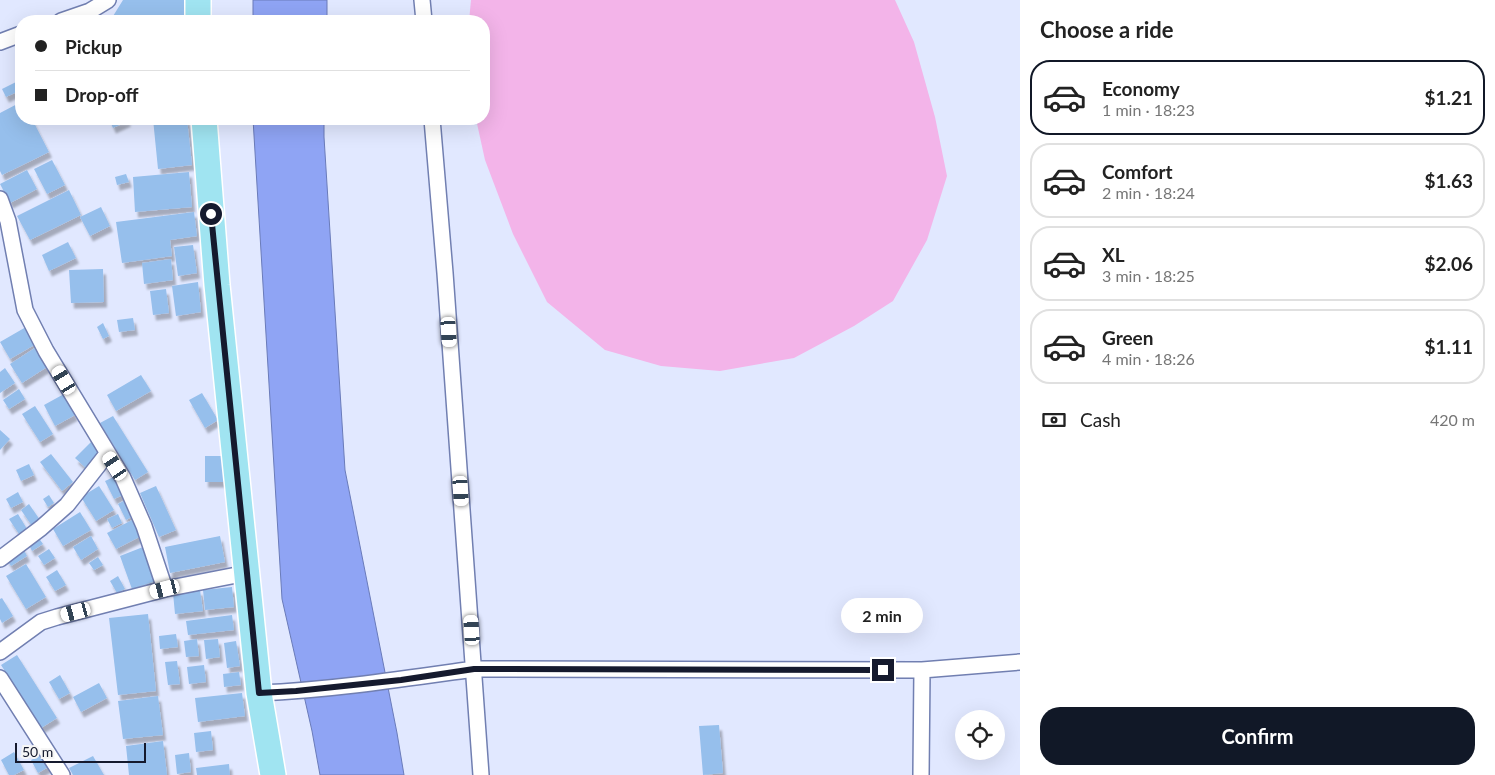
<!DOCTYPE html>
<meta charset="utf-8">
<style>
body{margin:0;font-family:Lato,sans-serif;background:#f6f6f6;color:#222;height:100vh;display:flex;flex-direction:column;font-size:19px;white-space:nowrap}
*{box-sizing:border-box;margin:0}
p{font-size:16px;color:#767676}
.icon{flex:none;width:28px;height:28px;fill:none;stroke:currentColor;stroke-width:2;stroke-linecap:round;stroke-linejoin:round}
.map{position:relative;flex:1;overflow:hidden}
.details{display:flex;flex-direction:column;background:#fff;width:475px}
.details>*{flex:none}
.hud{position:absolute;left:15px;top:15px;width:475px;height:110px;border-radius:20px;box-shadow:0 5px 20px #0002;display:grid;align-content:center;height:110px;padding:0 20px;background:#fff}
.tools{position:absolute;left:955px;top:710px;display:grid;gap:10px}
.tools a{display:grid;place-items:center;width:50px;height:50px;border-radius:50%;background:#fff;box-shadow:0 5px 20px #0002;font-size:25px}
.scale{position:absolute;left:15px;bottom:12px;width:131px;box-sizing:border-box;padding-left:5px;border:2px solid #151a2e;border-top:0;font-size:14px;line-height:18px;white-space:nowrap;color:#151a2e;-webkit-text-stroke:4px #f6f6f6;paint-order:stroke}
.end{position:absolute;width:22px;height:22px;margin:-11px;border:6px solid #151a2e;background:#fff;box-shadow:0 0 0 2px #fff}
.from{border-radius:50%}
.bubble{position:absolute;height:35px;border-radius:18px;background:#fff;box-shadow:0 5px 20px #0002;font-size:16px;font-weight:700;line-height:35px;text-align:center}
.car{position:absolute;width:15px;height:30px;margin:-15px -8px;border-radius:6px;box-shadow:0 0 4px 1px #0007;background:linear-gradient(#fff 24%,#345 0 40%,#fff 0 76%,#345 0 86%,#fff 0)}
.hud b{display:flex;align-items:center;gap:18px;height:48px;font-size:19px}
.hud b+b{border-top:1px solid #e0e0e0}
.hud i{width:12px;height:12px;background:#222}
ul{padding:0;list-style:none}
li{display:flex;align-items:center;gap:15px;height:75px;margin:0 10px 8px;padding:0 10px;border:2px solid #e0e0e0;border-radius:20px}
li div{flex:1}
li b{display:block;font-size:19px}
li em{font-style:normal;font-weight:700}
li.current{border-color:#111827}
li>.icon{width:45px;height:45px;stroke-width:1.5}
h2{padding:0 20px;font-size:22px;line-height:60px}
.pay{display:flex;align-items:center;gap:12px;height:55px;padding:0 20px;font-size:19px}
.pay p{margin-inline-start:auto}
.primary-button{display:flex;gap:10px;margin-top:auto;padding:10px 20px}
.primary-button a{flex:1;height:58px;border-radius:20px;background:#111827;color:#fff;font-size:20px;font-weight:700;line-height:58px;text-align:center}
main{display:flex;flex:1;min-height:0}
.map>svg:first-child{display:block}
</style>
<main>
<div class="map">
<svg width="1020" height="775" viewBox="0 0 1020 775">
<defs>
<filter id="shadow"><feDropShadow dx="3" dy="5.5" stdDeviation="1" flood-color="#0004"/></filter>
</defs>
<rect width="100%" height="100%" fill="#e1e8ff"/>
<path fill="#f3b4e9" d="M 471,0 L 895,0 L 914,42 L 935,117 L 947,176 L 927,240 L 893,301 L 854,326 L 794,358 L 720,371 L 661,366 L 605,350 L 547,302 L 513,234 L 485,160 L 476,119 L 484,119 L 484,21 L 469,21 Z"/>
<path fill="#8fa4f4" stroke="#6a7bb9" d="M 253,0 L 327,0 L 327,21 L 253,21 Z
M 253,119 L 324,119 L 324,137 L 345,470 L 397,733 L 404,775 L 320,775 L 312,731 L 282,599 Z"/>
<path fill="#96bfec" filter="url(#shadow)" d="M 123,0 L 184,0 L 184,18 L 155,21 L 110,21 Z
M 18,81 L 21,90 L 6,97 L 2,89 Z
M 21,102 L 21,119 L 32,119 L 49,152 L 2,175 L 0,171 L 0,113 Z
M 109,119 L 127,119 L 128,121 L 113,128 Z
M 153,119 L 187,119 L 192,165 L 158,169 Z
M 52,160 L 65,185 L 47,194 L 34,169 Z
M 27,170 L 37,189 L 10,203 L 0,184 Z
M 189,172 L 192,207 L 135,212 L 133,177 Z
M 126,174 L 129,182 L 117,185 L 115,177 Z
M 69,190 L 81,215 L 30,240 L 17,216 Z
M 101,207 L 110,226 L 90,236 L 80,217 Z
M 194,212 L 197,236 L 170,240 L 172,256 L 122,263 L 116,222 Z
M 68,242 L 76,258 L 49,271 L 42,255 Z
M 193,245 L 197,273 L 178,276 L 174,247 Z
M 171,259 L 173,280 L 144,284 L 142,263 Z
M 103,269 L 104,302 L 71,303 L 69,270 Z
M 198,282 L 201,312 L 176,316 L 172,286 Z
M 166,289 L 169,313 L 153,315 L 150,291 Z
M 133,318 L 135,330 L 119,332 L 117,320 Z
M 103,323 L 109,336 L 103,339 L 97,327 Z
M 26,327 L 36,344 L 10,359 L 0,342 Z
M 38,346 L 50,365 L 22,383 L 10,364 Z
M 5,368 L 15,383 L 0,393 L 0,372 Z
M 141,375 L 151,391 L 116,411 L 107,395 Z
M 19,389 L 25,399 L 9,409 L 3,400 Z
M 202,393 L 218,420 L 205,428 L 189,400 Z
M 64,394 L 75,415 L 55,426 L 44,405 Z
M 35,406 L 53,434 L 40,442 L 22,414 Z
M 113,416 L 148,472 L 135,480 L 100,423 Z
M 0,430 L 10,439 L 0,450 Z
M 91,442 L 102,453 L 87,469 L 75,458 Z
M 51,454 L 73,482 L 62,491 L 40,462 Z
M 205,456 L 223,456 L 223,482 L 205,482 Z
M 29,464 L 34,475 L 21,481 L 16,470 Z
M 116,476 L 125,494 L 114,499 L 105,481 Z
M 99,486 L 114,510 L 96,521 L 81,497 Z
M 156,486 L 176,530 L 159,537 L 140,493 Z
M 18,492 L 23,502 L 11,508 L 6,499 Z
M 49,495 L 54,503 L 48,507 L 43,499 Z
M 127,499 L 135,515 L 126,520 L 118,504 Z
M 29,504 L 40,520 L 32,526 L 21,510 Z
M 80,512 L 91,530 L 63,546 L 53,529 Z
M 18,514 L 27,529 L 19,534 L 9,519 Z
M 118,514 L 122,523 L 112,528 L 107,519 Z
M 134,519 L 143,535 L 116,549 L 107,533 Z
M 91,536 L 98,549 L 81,560 L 73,547 Z
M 220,536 L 225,562 L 170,573 L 165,547 Z
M 38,537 L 43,544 L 32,551 L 28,543 Z
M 22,546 L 27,556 L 11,566 L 5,557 Z
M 143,547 L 156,581 L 132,589 L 120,556 Z
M 49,549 L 55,558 L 44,565 L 38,556 Z
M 98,557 L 103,565 L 94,570 L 89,563 Z
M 26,564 L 46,597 L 26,609 L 6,576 Z
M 57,570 L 66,585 L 55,591 L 46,577 Z
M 118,576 L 125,589 L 117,593 L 110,581 Z
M 232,587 L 234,607 L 205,610 L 203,590 Z
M 200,590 L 203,611 L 175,614 L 173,593 Z
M 2,598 L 13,616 L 2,623 L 0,619 L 0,599 Z
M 148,614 L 156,691 L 118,695 L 109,618 Z
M 232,615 L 234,630 L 188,635 L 186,621 Z
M 176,634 L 178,647 L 160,649 L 159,636 Z
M 197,639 L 199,656 L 186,657 L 184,641 Z
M 218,639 L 220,657 L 206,659 L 204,640 Z
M 236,641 L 240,666 L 227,668 L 224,643 Z
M 17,655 L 57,718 L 41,728 L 1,665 Z
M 177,661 L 180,684 L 168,685 L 165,662 Z
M 204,665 L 206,682 L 189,684 L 187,667 Z
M 239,672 L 241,685 L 224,687 L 223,674 Z
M 60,675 L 70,693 L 59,699 L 49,682 Z
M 99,683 L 107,698 L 81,712 L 73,697 Z
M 242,693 L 245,716 L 198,722 L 195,698 Z
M 158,696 L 163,735 L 123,739 L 118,701 Z
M 719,725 L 723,773 L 703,775 L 699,726 Z
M 211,731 L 213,750 L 196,752 L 194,733 Z
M 163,741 L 167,775 L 129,775 L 126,746 Z
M 14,752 L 24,770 L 14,775 L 9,775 L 1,760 Z
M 189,753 L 191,772 L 177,774 L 175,755 Z
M 43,754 L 50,766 L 38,773 L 31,760 Z
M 93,756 L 104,775 L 73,775 L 69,768 Z
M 229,764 L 230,775 L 197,775 L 196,768 Z"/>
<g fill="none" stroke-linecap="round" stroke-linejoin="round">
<g stroke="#717fb1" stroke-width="18">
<path id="minor" d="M 422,0 L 424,21
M 61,21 L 90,11 L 108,0
M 0,42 L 21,34
M 432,119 L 445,273 L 481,775
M 0,199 L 8,221 L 25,310 L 46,351 L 123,478 L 144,526 L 165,589
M 0,559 L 41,528 L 67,505 L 107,454
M 0,652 L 41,622 L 57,617 L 165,589 L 247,573
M 0,678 L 62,775
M 259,693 C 331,690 403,679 474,669 L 922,670 L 1020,662
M 921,775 L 922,670"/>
</g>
<g stroke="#fff" stroke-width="28">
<path id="primary" d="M 198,0 L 198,21
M 204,119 L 217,285 L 259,693 L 273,775"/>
</g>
<use href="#minor" stroke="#fff" stroke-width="15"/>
<use href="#primary" stroke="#a0e4f1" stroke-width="25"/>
</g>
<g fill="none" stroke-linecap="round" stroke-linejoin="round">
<path stroke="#151a2e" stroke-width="6" d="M 211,214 L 259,693 L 296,691 L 401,680 L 474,669 L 883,670"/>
</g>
</svg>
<div class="tools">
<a><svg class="icon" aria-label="locate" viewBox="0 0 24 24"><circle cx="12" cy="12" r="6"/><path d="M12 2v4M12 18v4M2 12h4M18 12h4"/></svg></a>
</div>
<div class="scale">50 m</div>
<i class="end from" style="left:211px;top:214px"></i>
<i class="end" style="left:883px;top:670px"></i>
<div class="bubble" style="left:841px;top:598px;width:82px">2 min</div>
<i class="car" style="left:449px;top:332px;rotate:176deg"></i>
<i class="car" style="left:64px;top:380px;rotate:329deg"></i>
<i class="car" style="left:115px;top:466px;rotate:327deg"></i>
<i class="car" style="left:461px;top:491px;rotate:176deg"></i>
<i class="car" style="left:165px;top:589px;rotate:256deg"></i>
<i class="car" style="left:76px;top:612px;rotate:255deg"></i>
<i class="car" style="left:472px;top:630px;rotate:356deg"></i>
<div class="hud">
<b><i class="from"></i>Pickup</b>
<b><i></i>Drop-off</b>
</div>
</div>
<section class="details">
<h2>Choose a ride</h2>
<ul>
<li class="current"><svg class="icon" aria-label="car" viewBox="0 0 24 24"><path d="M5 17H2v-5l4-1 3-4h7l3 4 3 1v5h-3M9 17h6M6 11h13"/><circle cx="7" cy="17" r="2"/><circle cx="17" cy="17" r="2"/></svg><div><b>Economy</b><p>1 min · 18:23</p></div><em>$1.21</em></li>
<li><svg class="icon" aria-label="car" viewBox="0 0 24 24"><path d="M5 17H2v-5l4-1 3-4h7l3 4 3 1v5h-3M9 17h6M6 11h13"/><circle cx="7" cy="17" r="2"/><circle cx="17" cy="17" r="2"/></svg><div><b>Comfort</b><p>2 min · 18:24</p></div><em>$1.63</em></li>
<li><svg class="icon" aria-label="car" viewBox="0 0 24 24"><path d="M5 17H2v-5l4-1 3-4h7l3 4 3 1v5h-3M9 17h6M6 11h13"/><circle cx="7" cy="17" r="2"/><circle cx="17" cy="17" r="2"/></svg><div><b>XL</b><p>3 min · 18:25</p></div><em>$2.06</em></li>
<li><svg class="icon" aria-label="car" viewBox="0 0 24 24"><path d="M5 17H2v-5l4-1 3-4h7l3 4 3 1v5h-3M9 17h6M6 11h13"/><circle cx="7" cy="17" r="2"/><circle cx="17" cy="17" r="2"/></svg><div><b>Green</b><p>4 min · 18:26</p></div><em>$1.11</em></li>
</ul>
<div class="pay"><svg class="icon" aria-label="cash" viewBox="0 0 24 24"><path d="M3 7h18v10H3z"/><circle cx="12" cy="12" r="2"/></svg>Cash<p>420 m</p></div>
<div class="primary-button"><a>Confirm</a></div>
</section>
</main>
